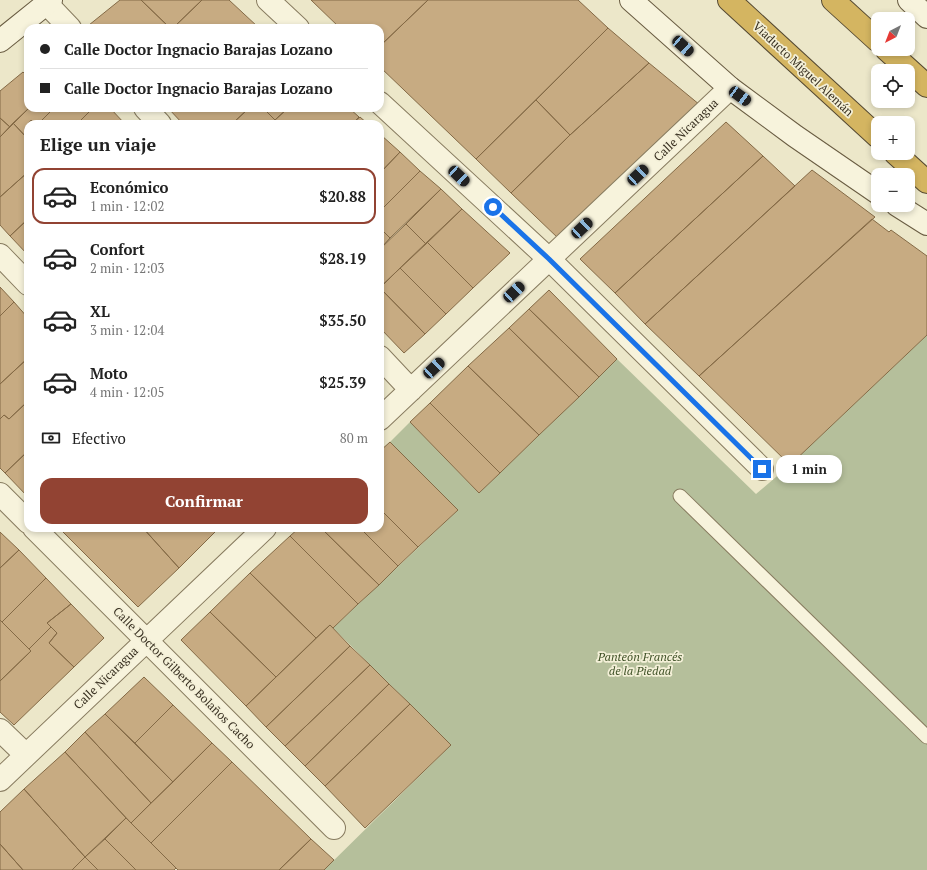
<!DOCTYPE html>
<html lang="es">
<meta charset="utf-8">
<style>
body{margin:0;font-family:"PT Serif",serif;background:#f6f6f6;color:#222;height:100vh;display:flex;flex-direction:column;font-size:15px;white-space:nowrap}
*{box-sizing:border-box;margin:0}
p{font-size:13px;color:#767676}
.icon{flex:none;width:22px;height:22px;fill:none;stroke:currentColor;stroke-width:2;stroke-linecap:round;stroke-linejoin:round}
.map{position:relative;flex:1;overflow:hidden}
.drawer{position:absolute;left:24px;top:120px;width:360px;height:412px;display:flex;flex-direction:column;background:#fff;border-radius:12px;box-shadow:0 2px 6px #0003}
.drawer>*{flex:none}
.hud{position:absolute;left:24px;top:24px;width:360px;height:88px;border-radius:12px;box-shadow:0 2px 6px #0003;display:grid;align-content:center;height:88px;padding:0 16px;background:#fff}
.needle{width:26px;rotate:222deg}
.controls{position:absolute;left:871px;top:12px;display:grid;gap:8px}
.controls a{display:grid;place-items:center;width:44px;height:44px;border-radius:8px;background:#fff;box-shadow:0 2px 6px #0003;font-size:20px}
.end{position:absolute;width:18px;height:18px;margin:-9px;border:5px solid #1a73e8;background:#fff;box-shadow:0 0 0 2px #fff}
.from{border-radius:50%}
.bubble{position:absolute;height:28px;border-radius:12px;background:#fff;box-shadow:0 2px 6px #0003;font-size:13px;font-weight:700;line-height:28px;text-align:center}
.car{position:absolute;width:12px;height:24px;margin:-12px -6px;border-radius:5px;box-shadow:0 0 3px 1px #0007;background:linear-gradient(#222 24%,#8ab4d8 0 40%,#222 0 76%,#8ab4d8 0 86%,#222 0)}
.hud b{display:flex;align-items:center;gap:14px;height:38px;font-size:15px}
.hud b+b{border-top:1px solid #e0e0e0}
.hud i{width:10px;height:10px;background:#222}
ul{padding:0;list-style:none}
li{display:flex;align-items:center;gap:12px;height:56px;margin:0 8px 6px;padding:0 8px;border:2px solid transparent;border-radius:12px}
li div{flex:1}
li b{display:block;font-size:15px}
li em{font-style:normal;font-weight:700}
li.on{border-color:#924333}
li>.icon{width:36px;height:36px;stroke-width:1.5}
h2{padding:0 16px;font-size:18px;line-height:48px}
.pay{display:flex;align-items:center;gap:10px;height:44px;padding:0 16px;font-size:15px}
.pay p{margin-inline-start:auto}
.primary-button{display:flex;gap:8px;margin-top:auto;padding:8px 16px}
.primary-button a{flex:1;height:46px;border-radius:12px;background:#924333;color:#fff;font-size:16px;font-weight:700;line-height:46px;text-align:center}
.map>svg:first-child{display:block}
</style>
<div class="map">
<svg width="927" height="870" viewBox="0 0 927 870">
<rect width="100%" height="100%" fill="#ece7c9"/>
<path fill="#b5bf9b" d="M 927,335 L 927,870 L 324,870 L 451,745 L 333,628 L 458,510 L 390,442 L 410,422 L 479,493 L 617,359 L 756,494 L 790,465 Z"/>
<path fill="#c7ab82" stroke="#846a46" d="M 120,0 L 141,0 L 170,28 L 91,28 L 89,25 Z
M 141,0 L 202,0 L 173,28 L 170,28 Z
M 202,0 L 229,0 L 258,27 L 257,28 L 173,28 Z
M 311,0 L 428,0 L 380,46 L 380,28 L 340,28 Z
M 428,0 L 578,0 L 608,28 L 476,159 L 380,67 L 380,46 Z
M 608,28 L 649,63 L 570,135 L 536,100 Z
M 649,63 L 700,105 L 559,239 L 511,193 L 570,135 Z
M 23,72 L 28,77 L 29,108 L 10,127 L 0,118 L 0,91 Z
M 536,100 L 570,135 L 511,193 L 476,159 Z
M 29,108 L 54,108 L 38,124 L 35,124 L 31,120 L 28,124 L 28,139 L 13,123 Z
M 54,108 L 93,108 L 77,124 L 38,124 Z
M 93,108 L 110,108 L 125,124 L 77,124 Z
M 168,108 L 249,108 L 232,124 L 183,124 Z
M 249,108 L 263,108 L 275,120 L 271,124 L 232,124 Z
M 263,108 L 288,108 L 275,120 Z
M 288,108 L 349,108 L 359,117 L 352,124 L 279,124 L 275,120 Z
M 360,117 L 368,124 L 352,124 Z
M 0,118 L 10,127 L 0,137 Z
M 726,122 L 763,156 L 615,293 L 580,259 Z
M 13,123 L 28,139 L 28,172 L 0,197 L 0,137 Z
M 381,135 L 400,152 L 380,173 L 380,136 Z
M 400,152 L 420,171 L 380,211 L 380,173 Z
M 763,156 L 795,186 L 645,324 L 615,293 Z
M 812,170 L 875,217 L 699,376 L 645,324 Z
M 420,171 L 441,189 L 390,238 L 380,228 L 380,211 Z
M 28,172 L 28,219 L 10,236 L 0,225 L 0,197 Z
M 441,189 L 462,209 L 426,244 L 406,224 Z
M 462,209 L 510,253 L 473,288 L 427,242 Z
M 28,219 L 28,255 L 10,236 Z
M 872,219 L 889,232 L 891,230 L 927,256 L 927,335 L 790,465 L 699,376 Z
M 406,224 L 426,244 L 380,287 L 380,249 Z
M 380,228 L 390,238 L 380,249 Z
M 427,242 L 473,288 L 446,314 L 400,268 Z
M 400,268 L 446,314 L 425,334 L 380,288 Z
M 0,287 L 14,302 L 0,316 Z
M 380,288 L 425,334 L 404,353 L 380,328 Z
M 549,290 L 617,359 L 599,377 L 529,309 Z
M 14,302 L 28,318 L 28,358 L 0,384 L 0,316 Z
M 529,309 L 599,377 L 579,397 L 509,328 Z
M 509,328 L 579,397 L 539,435 L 468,366 Z
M 28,358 L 28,401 L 9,419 L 4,415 L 0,419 L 0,384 Z
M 468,366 L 539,435 L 500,473 L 430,403 Z
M 430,403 L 500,473 L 479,493 L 410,422 Z
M 25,404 L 28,408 L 28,451 L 5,473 L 0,468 L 0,419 L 4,415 L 9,419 Z
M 390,442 L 458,510 L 418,547 L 380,509 L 380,451 Z
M 28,451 L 28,497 L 5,473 Z
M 380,509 L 418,547 L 398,566 L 360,528 L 380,528 Z
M 59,528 L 143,528 L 179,568 L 138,607 Z
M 143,528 L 219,528 L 179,568 Z
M 299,528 L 321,528 L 379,585 L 358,604 L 290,536 Z
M 321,528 L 360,528 L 398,566 L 379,585 Z
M 0,532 L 19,550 L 0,568 Z
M 290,536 L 358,604 L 333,628 L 330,625 L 316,638 L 250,573 Z
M 19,550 L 46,578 L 2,622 L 0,620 L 0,568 Z
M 250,573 L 316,638 L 276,677 L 210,612 Z
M 46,578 L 71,604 L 47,623 L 51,627 L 29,649 L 2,622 Z
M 71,604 L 104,638 L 74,667 L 49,643 L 57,633 L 47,623 Z
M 210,612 L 276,677 L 246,706 L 181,640 Z
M 0,620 L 31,651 L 0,681 Z
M 330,625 L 350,646 L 266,727 L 246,706 Z
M 51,627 L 57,633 L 49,643 L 74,667 L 14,725 L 0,712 L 0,681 L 31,651 L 29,649 Z
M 350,646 L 370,665 L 285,746 L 266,727 Z
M 370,665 L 389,684 L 305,766 L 285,746 Z
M 144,677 L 173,705 L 135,743 L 105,714 Z
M 389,684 L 410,704 L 325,786 L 305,766 Z
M 410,704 L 451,745 L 365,828 L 325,786 Z
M 173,705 L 212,743 L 173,782 L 135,743 Z
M 105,714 L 173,782 L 151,803 L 85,732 Z
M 85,732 L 151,803 L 131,823 L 65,752 Z
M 212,743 L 232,762 L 151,843 L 131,823 Z
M 65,752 L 126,818 L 85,857 L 24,789 Z
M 232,762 L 311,839 L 279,870 L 178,870 L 151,843 Z
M 24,789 L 85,857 L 72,870 L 23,870 L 0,844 L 0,812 Z
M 126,818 L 176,868 L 174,870 L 136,870 L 105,839 Z
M 105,839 L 136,870 L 98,870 L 85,857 Z
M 311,839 L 334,860 L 324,870 L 279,870 Z
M 0,844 L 23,870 L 0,870 Z
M 85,857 L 98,870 L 72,870 Z"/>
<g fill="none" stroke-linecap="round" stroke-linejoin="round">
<g stroke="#877b5f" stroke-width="15">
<path id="lane" d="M 680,496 L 927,737"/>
</g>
<g stroke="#877b5f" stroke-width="24">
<path id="street" d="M 268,0 L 298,28
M 47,4 L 70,28
M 380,103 L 549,259 L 762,469
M 145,108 L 160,124
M 0,255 L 28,284
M 380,357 L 411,390
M 380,419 L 730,88
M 0,494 L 28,522
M 34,528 L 334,828
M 0,730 L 26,755
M 0,780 L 265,528"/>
</g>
<g stroke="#695c42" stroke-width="24">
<path id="secondary" d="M 631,0 L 730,88 L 795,136 L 878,193
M 909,0 L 927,17
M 0,41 L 51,0
M 897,205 L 927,224"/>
</g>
<g stroke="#554932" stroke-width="24">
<path id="highway" d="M 729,0 L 878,137
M 833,0 L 878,41
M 886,49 L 927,86
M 895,153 L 927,182"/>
</g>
<use href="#lane" stroke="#f7f3dc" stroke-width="13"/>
<use href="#street" stroke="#f7f3dc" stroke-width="22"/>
<use href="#secondary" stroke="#f7f3dc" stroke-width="22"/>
<use href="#highway" stroke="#d4b561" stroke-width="22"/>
</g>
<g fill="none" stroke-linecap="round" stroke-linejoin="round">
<path stroke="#1a73e8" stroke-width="5" d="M 493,207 L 549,259 L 762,469"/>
</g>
<g text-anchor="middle" stroke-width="3.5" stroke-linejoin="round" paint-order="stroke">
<g font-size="12" fill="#383021" stroke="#f4f0d8">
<text transform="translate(803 69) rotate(43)" y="4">Viaducto Miguel Alemán</text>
<text transform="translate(686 130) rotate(-44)" y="4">Calle Nicaragua</text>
<text transform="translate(106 678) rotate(-44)" y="4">Calle Nicaragua</text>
<text transform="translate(184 678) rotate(45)" y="4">Calle Doctor Gilberto Bolaños Cacho</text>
</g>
<g font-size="12" font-style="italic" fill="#415329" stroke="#f4f0d8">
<text x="640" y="661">Panteón Francés<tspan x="640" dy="14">de la Piedad</tspan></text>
</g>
</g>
</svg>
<div class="controls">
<a><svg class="needle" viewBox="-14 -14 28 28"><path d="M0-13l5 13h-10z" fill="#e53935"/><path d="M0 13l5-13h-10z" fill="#767676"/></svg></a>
<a><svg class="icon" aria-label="locate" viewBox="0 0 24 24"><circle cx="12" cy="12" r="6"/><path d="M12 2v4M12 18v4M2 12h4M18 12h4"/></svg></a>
<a>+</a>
<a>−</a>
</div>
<i class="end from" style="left:493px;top:207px"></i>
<i class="end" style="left:762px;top:469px"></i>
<div class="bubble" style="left:776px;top:455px;width:66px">1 min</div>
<i class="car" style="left:683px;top:46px;rotate:132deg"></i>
<i class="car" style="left:740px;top:96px;rotate:126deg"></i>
<i class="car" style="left:638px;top:175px;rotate:47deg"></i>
<i class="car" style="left:459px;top:176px;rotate:133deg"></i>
<i class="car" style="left:582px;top:228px;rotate:47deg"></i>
<i class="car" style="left:514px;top:292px;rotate:47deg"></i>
<i class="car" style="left:434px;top:368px;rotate:47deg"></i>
<div class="hud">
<b><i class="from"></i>Calle Doctor Ingnacio Barajas Lozano</b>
<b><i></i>Calle Doctor Ingnacio Barajas Lozano</b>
</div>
<section class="drawer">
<h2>Elige un viaje</h2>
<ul>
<li class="on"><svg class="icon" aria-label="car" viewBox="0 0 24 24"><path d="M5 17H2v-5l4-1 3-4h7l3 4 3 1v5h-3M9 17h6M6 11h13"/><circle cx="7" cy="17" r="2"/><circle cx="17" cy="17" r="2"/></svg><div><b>Económico</b><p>1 min · 12:02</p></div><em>$20.88</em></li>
<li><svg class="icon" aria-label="car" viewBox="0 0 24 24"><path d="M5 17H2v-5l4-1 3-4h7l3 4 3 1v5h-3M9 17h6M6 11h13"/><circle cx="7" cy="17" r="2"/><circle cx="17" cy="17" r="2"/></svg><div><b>Confort</b><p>2 min · 12:03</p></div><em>$28.19</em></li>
<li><svg class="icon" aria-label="car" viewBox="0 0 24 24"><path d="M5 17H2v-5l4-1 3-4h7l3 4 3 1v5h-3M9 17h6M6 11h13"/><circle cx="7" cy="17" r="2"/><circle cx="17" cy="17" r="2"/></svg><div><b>XL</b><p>3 min · 12:04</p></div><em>$35.50</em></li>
<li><svg class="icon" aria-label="car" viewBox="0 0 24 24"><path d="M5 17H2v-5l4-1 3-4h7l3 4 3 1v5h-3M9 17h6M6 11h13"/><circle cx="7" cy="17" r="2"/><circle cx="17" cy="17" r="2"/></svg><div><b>Moto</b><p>4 min · 12:05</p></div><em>$25.39</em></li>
</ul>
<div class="pay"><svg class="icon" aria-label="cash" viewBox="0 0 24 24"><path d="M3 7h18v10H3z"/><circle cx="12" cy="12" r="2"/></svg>Efectivo<p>80 m</p></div>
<div class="primary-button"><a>Confirmar</a></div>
</section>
</div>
